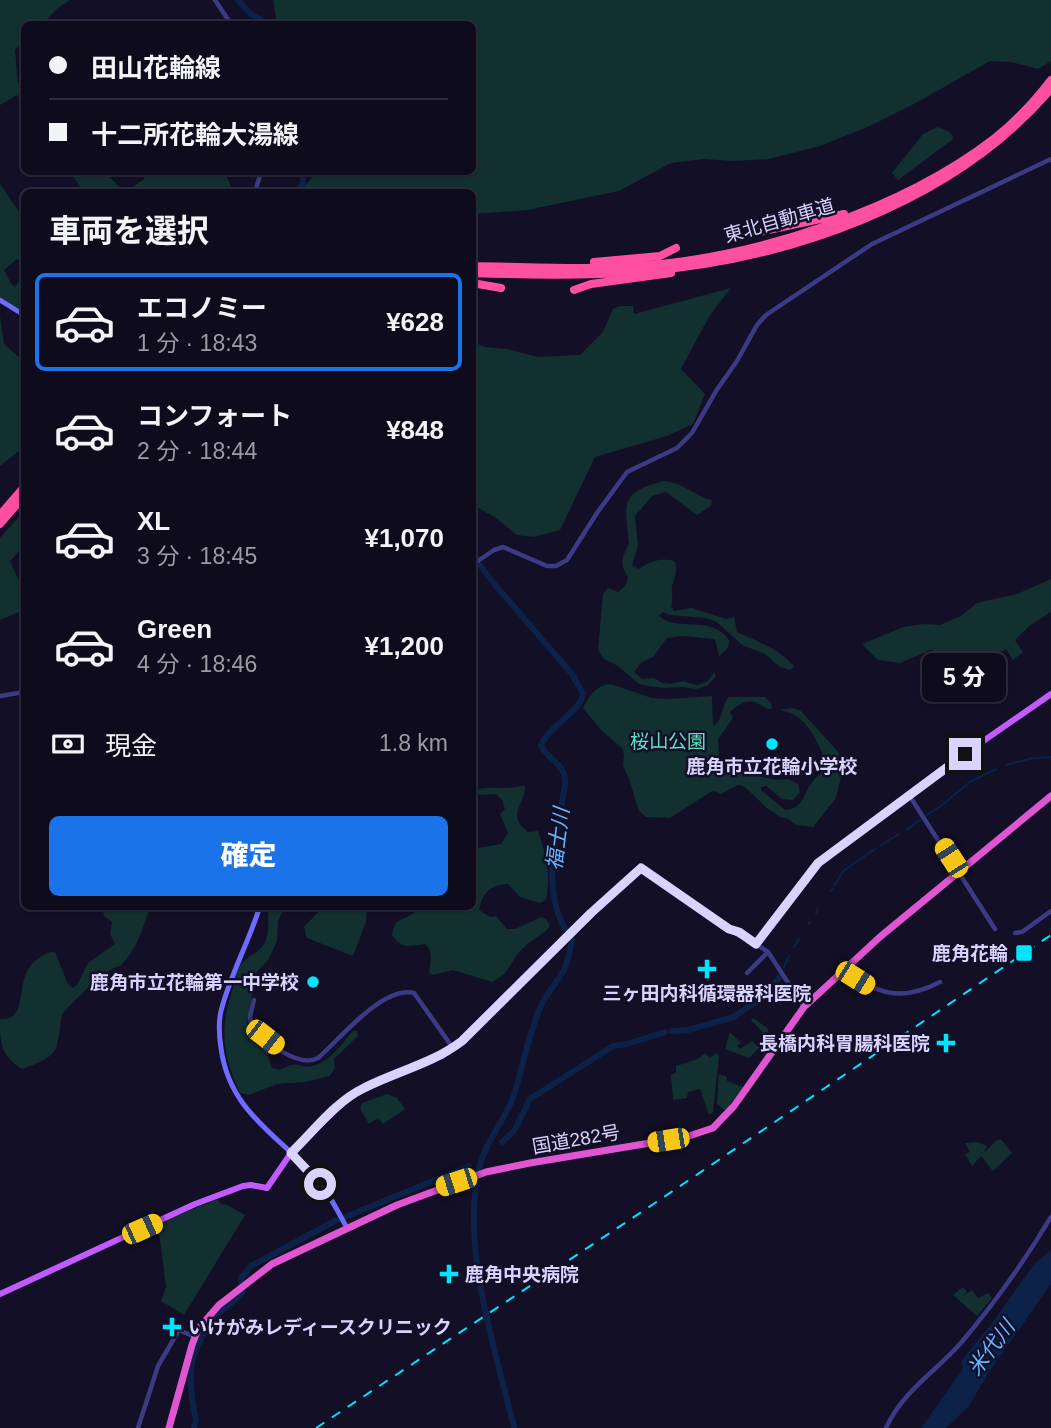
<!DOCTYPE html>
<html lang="ja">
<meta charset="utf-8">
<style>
body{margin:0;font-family:Arial,"Noto Sans JP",sans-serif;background:#171425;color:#f1f3f6;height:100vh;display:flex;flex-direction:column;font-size:26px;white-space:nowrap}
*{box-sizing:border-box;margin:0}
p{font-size:23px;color:#9b9ba3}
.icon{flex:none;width:38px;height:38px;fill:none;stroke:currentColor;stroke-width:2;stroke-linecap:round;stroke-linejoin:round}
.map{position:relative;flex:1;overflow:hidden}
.details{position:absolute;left:21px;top:189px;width:455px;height:721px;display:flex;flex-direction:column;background:#0e0b1c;border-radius:10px;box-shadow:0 2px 5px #0004,0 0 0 2px #2e2b3b}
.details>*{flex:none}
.banner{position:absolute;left:21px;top:21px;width:455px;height:154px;border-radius:10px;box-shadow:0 2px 5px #0004,0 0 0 2px #2e2b3b;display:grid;align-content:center;height:154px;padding:0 28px;background:#0e0b1c}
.end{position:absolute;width:32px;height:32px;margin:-16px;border:9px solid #d9d4ff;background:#111;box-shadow:0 0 0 4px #111}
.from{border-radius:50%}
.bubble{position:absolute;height:49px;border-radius:10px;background:#0e0b1c;box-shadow:0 2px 5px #0004,0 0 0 2px #2e2b3b;font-size:23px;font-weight:800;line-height:49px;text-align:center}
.car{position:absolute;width:21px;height:42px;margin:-21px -10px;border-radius:9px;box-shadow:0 0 5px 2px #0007;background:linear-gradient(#f5c518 24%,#345 0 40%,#f5c518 0 76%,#345 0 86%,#f5c518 0)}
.banner b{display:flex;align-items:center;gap:24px;height:66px;font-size:26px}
.banner b+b{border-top:2px solid #2e2b3b}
.banner i{width:18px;height:18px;background:#f1f3f6}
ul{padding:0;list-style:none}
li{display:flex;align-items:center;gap:21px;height:98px;margin:0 14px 10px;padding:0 14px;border:4px solid transparent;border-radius:10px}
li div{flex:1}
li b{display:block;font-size:26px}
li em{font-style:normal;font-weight:800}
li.active{border-color:#1a73e8}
li>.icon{width:63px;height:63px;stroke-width:1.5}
h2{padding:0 28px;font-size:32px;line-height:84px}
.pay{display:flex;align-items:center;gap:18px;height:77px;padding:0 28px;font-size:26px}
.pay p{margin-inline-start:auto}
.button{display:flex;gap:14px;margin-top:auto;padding:14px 28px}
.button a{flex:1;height:80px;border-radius:10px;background:#1a73e8;color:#fff;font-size:28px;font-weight:800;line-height:80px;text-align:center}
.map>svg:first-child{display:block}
</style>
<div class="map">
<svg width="1051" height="1428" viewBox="0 0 1051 1428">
<rect width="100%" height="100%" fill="#130f26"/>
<path fill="#12302f" d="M 0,0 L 70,0 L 58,8 L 42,24 L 24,24 L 24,41 L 15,50 L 18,83 L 23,79 C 21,68 17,55 24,45 L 24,106 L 17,95 L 0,105 Z
M 273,0 L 1051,0 L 1051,61 L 1038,69 L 1011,62 L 990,61 L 914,104 L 870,126 L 820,146 L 769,159 L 733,161 L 704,159 L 671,163 L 619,191 L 527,210 L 473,214 L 472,192 L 300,192 L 313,176 L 312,172 L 472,172 L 472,24 L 277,24 Z
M 937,127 L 948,131 L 953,136 L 952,140 L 898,180 L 892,173 L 923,134 Z
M 70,172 L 105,172 L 123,191 L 129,190 L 144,179 L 144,172 L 225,172 L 230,185 L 230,192 L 84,192 Z
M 0,184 L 24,219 L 24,263 L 17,259 L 4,270 L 12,285 L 15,286 L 23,278 L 24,273 L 24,312 L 0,297 Z
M 731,288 L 710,315 L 681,369 L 705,394 L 693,424 L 667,436 L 595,457 L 560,530 L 534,537 L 517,535 L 496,518 L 473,505 L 473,342 L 485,347 L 507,349 L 538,357 L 580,355 L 603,332 L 613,309 L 620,306 L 633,306 L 634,314 Z
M 0,316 L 4,344 L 21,359 L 24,357 L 24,447 L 0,466 Z
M 663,481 C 683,482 694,496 712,500 L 711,506 L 697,515 L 666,492 L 652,496 L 635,516 L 638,546 L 632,565 L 639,569 C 648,562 664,556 675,562 C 678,573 674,577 672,587 C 671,595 674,598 671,606 L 674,611 L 692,608 L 726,619 L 734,617 L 737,632 C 757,641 779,649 794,666 L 790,670 L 780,667 L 765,654 L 742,645 L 717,622 L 706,618 L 669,615 L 663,612 L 659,616 C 678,633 710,613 730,641 L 727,649 L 719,656 L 715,639 L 683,636 L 667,638 L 653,657 L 641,663 L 634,672 L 642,679 L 654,678 L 662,683 L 671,684 L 683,681 L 697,685 L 708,681 L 714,672 L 716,676 L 707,686 L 696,689 L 682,687 L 666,688 L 648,686 L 639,684 L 618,666 L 604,659 L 598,650 L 603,594 L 608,588 L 618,592 L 626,585 L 628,577 C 619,563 622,558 629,544 C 626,506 617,493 663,481 Z
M 24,511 L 24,549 L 20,550 L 10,561 L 24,592 L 24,610 L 0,620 L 0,538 Z
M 1051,579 L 1051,612 L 1029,626 L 1015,640 L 1023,652 L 1013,660 L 1006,649 L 994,657 L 982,652 L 973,656 L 969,651 L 962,657 L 961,663 L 941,661 L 943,666 L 948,668 L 956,682 L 935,697 L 928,691 L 935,681 L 932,674 L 923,671 L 925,655 L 929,656 L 933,649 L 900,663 L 878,660 L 862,644 L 903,627 L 924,624 L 940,625 L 961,616 L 977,603 L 1017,594 Z
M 611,684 L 652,698 L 668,699 L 712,696 L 713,726 C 724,720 721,705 729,697 L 765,697 L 771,703 L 772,709 L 767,709 C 753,698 743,699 730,712 L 733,718 L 718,739 L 719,759 L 723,764 C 744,769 767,783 788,779 L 798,784 L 800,792 L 793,800 L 782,799 L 766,786 L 761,787 L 761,790 L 785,810 C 804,809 803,793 813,781 C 817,776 822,772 826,768 C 824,751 808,719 790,713 C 787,712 783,711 780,710 L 793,708 L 801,711 L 839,753 L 843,769 L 836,798 L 813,827 L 796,825 L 788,819 L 780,817 L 768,809 L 745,787 L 738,785 L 721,794 L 714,791 L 709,793 L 670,818 L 646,817 L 639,811 L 629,779 L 623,766 L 624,755 L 622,748 L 602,731 L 583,708 C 589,695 597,685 611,684 Z
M 525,785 C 526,804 505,814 528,832 L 538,831 C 546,853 551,877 546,900 L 540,903 L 520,897 L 508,884 C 490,885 483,892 479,910 L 490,917 L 496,916 L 507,929 L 515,929 L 541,917 L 546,919 L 550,926 C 542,936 532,939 523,948 C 509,962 512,972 492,982 L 453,970 L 433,975 L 429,973 C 430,962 434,952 425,944 C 408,946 403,950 392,935 C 395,915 405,922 416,911 L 414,907 L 472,906 L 473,849 L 501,844 L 508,833 L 500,814 L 505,809 L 502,800 L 496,794 L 478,795 L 474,790 C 491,785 508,791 525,785 Z
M 102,907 L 150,907 C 143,928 137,950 120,966 C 107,967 72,1003 62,1014 C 56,1053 61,1055 22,1069 C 0,1054 0,1044 0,1019 C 33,1021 10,976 39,958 C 45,954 48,952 55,952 L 67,982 L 72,988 L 77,985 L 88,963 L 115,944 L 110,934 L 112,922 L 104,916 Z
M 269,907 L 285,907 L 278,921 L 277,941 L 268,960 L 256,973 L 247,1024 L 252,1036 L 264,1044 L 272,1068 L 280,1070 C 299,1059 297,1069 313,1066 C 330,1062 342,1043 353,1031 L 357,1031 L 358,1036 L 334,1059 L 335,1067 L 330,1076 L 304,1082 L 277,1084 L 249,1095 L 240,1093 C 221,1051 220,1030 233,987 C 235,978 237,968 243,962 C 251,954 263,951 266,939 C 270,929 267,917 269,907 Z
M 323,907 L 367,907 L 366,922 L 353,956 L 307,938 L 304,927 Z
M 753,1018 L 767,1028 L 773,1041 L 763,1049 L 760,1047 L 749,1058 L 725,1049 L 730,1032 L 741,1043 L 737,1046 L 740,1049 L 752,1041 L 757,1046 L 767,1037 L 751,1020 Z
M 705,1053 L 710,1058 L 716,1053 L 719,1056 L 713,1112 L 709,1115 L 700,1089 L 688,1092 L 687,1098 L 673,1100 L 671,1075 L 676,1073 L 676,1066 L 698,1059 Z
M 719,1074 L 727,1077 L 727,1081 L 743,1087 L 725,1111 L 717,1104 Z
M 387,1094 L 397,1098 L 405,1109 L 383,1124 L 378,1118 L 369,1124 L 360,1109 L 362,1103 Z
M 1001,1139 L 1012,1153 L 993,1171 L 981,1156 L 972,1166 L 965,1154 L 970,1152 L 965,1143 L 977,1142 L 987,1146 L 984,1153 L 996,1141 Z
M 217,1199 L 222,1205 L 225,1204 L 245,1215 L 184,1315 L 161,1301 L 166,1287 L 158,1224 Z
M 963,1287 L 967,1292 L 964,1295 L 972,1290 L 978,1298 L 988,1293 L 992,1298 L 977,1316 L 953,1295 Z"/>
<path fill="#0c2248" d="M 1051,1250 L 1051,1284 L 989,1372 L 969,1406 L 946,1428 L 921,1428 L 963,1369 L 961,1361 L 992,1323 L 1035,1263 Z"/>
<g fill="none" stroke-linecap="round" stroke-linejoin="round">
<path stroke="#0c2248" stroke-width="2" d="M 1035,758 L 1051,757
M 1007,765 L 1033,758
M 927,815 L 942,805 L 970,782 L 996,769
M 906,830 L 920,820
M 894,837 L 899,834
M 880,846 L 892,838
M 835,885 L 843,871 L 875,849
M 831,891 L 833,889
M 816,913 L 818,909
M 809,924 L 810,922
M 794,947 L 799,939
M 784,967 L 789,956"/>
<path stroke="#0c2248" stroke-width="6" d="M 238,0 L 251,14 L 269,24
M 295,192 L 303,185 L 303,172
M 472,555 L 496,586 L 572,674 L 583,694 C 580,712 550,725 541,745 C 546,759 565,764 565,780 C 566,788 562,799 561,807 C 553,852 542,900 572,939 C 570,949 569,960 564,970 C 557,982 547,993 541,1006 C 528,1034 523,1068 513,1098 C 504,1121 486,1141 480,1165 C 459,1243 496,1351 514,1428
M 766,993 L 780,977
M 672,1031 L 688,1030 L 734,1017 L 763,996
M 502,1142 L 514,1131 L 530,1099 L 613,1046 L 627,1044 L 665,1032
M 194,1428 L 196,1421 C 187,1377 186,1351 218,1315 C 225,1307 235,1301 242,1293 L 241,1278 L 251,1266 L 333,1222 L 469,1166"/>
<path stroke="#3d3a85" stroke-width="4.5" d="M 215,0 L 231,24
M 255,192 L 261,172
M 472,565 L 494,550 L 503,547 L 547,566 L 556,566 L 567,560 L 597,513 L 627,472 L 677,448 L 692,433 L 716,391 L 737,361 L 757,325 L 766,315 L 872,244 L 1051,159
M 0,696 L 24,692
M 909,795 L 995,929
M 1015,933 L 1022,932 L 1051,911
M 768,952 L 804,1007
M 843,971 C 879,993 900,1003 940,982
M 747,973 L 768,952 L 756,944
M 254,1000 L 250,1016 L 251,1024 C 263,1040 298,1069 318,1058 C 339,1040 383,985 414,993 L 453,1048
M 138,1428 L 158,1366 L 179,1330 L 195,1337
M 886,1428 C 902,1392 935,1372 960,1344 C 994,1304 1024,1262 1051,1217"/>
<path stroke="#6f6bff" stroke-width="5" d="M 0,300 L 24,315
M 260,906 C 249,942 230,975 221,1011 C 218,1024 219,1035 221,1048 C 229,1110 275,1133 313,1174 C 327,1189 337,1210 347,1228"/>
<path stroke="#c25bff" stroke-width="6" d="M 0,1294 L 195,1204 L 243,1186 L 251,1185 L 267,1188 L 291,1153 L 348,1098 L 364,1088 L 442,1056 L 462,1041 L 591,913 L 641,868 L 729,929 L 756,944 L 817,864 L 943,769 L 1051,694"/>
<path stroke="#e055d1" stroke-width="7" d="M 169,1428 L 192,1345 L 198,1329 L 219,1305 L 272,1264 L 397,1205 L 486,1172 L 530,1163 L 686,1137 L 713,1128 L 734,1106 L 804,1007 L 881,936 L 1051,796"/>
<path stroke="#ff4fa3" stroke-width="8" d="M 754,233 L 844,214
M 594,262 L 660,256 L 676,248
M 472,266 C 527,267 583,270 638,266 C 755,258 902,210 995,138 C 1016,121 1035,101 1051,80
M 472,273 C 527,275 583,276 638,272 C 785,261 953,204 1051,89
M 472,283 L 501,288
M 574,290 L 591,284 L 671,273
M 0,515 L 24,487
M 0,524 L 24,496"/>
<path stroke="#00e5ff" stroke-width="2" stroke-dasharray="10 9" stroke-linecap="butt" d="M 316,1428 L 655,1203 L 1051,935"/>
</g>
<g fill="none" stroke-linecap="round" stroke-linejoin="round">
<path stroke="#d9d4ff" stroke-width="9" d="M 320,1184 L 291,1153 C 314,1131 335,1102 364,1088 C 397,1071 432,1064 462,1041 L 591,913 L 641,868 L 729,929 L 739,932 L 756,944 L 818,863 L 965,754"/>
</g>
<g fill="#00e5ff" stroke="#130f26" stroke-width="2.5">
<circle cx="772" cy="744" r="7"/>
<rect x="1015" y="944" width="18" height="18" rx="3.5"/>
<path d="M703.5 958.5h7v7h7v7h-7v7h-7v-7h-7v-7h7z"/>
<circle cx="313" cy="982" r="7"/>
<path d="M942.5 1032.5h7v7h7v7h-7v7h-7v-7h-7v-7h7z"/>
<path d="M445.5 1263.5h7v7h7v7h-7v7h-7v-7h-7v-7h7z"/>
<path d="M168.5 1316.5h7v7h7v7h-7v7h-7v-7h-7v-7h7z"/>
</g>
<g text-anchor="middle" stroke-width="5" stroke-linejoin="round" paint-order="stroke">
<g font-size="19" fill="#d9d4ff" stroke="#130f26">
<text transform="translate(779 220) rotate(-16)" y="7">東北自動車道</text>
<text transform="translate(576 1139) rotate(-10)" y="7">国道282号</text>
</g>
<g font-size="19" fill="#5fe0c0" stroke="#130f26">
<text x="668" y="748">桜山公園</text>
</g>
<g font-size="19" font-weight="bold" fill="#d9d4ff" stroke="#130f26" text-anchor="end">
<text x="772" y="773" text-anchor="middle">鹿角市立花輪小学校</text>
<text x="1008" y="960">鹿角花輪</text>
<text x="299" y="989">鹿角市立花輪第一中学校</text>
<text x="707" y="1000" text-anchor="middle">三ヶ田内科循環器科医院</text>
<text x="930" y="1050">長橋内科胃腸科医院</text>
<text x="465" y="1281" text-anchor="start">鹿角中央病院</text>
<text x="188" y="1334" text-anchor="start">いけがみレディースクリニック</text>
</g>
<g font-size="21" font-style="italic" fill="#62b6ff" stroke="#130f26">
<text transform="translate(558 839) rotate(-83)" y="7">福士川</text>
<text transform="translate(991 1348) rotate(-53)" y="7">米代川</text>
</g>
</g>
</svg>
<i class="end from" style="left:320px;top:1184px"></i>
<i class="end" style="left:965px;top:754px"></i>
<div class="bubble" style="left:922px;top:653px;width:84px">5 分</div>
<i class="car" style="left:951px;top:858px;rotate:327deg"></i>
<i class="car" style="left:855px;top:978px;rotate:122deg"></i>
<i class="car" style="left:265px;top:1037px;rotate:128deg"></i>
<i class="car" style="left:668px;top:1140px;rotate:261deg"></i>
<i class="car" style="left:456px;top:1182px;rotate:252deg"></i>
<i class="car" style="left:142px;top:1229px;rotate:66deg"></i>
<div class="banner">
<b><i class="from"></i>田山花輪線</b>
<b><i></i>十二所花輪大湯線</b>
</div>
<section class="details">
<h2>車両を選択</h2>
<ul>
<li class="active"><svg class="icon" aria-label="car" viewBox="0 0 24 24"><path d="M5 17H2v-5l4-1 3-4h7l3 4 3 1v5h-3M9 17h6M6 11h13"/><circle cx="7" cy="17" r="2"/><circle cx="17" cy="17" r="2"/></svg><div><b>エコノミー</b><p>1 分 · 18:43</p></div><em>¥628</em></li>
<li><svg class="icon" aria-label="car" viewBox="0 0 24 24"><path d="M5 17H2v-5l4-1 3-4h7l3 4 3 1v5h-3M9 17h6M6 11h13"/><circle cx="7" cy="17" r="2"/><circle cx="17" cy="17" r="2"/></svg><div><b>コンフォート</b><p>2 分 · 18:44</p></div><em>¥848</em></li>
<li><svg class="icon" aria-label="car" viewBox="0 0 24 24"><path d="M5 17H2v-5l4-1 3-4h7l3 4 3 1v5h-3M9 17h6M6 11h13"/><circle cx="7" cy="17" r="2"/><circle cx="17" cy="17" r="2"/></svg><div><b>XL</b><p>3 分 · 18:45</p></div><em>¥1,070</em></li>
<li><svg class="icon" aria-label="car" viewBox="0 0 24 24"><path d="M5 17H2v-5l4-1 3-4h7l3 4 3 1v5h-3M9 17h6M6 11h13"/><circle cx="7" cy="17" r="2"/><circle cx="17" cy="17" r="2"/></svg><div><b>Green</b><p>4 分 · 18:46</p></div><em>¥1,200</em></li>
</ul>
<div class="pay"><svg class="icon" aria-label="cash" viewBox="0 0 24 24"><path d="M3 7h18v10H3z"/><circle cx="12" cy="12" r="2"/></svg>現金<p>1.8 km</p></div>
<div class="button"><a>確定</a></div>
</section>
</div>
